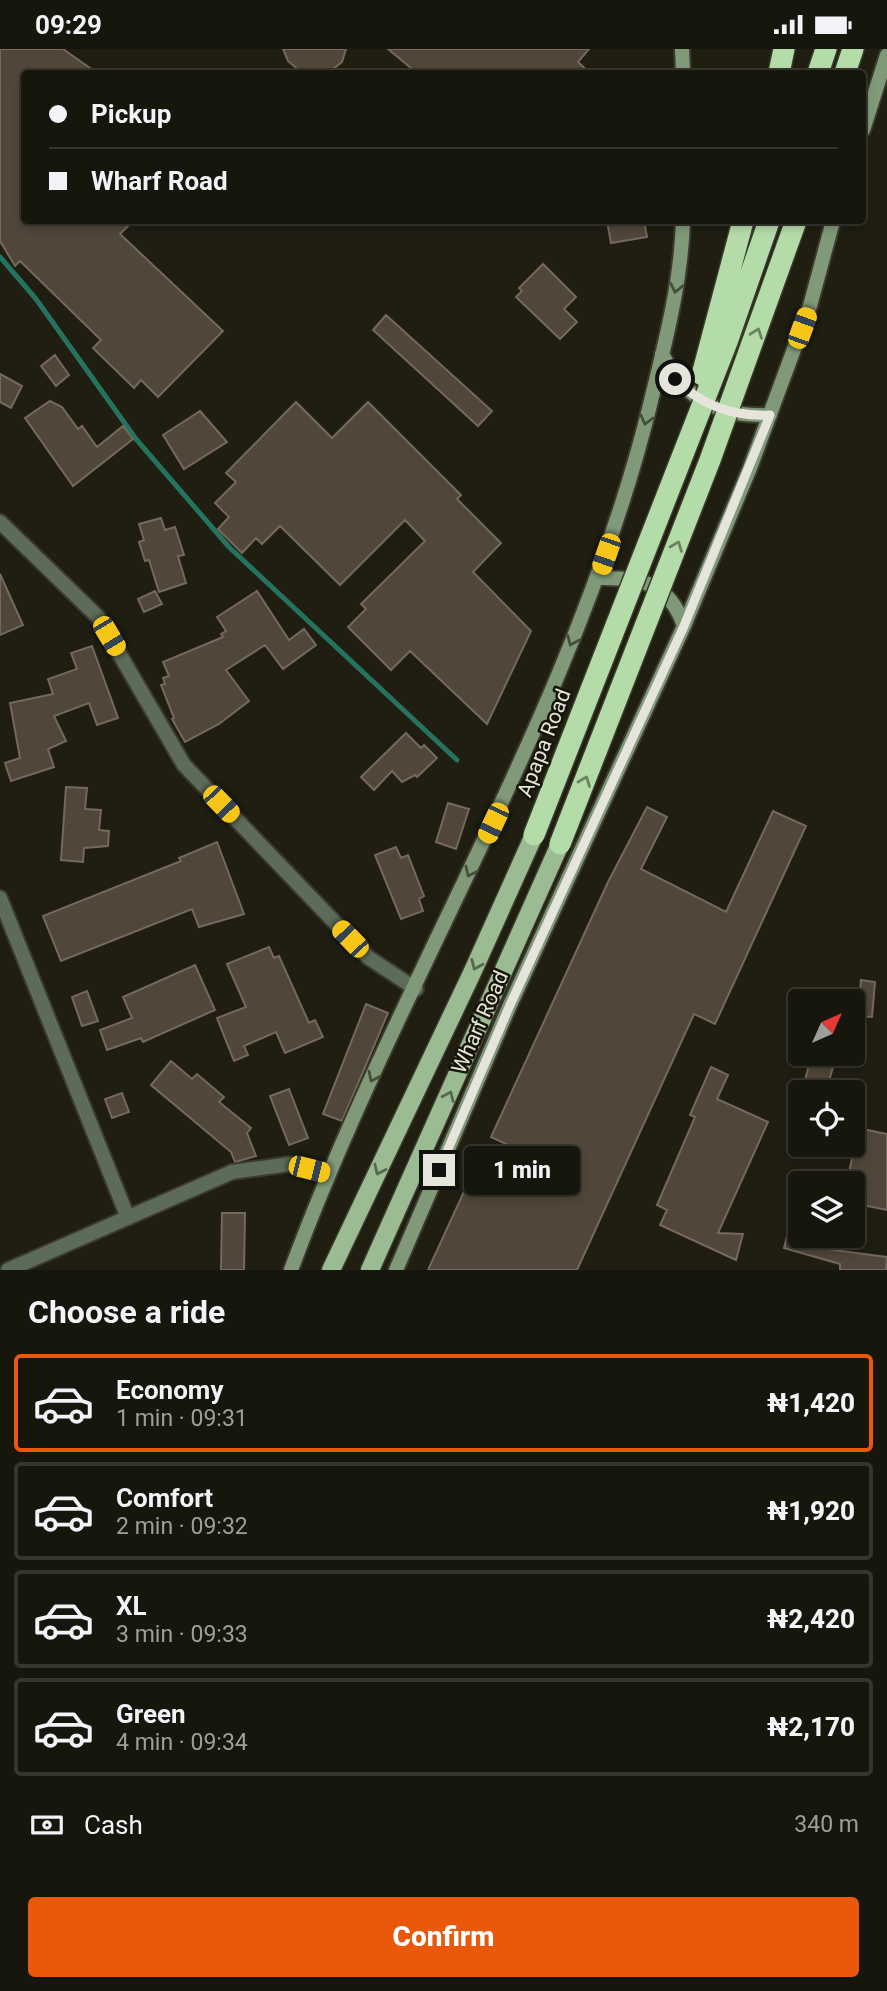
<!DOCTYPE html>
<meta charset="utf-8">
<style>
body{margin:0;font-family:Roboto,sans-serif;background:#201f16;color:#f1f3f6;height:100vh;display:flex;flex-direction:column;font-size:26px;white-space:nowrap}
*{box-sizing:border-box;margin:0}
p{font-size:23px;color:#9e9f9d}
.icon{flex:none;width:38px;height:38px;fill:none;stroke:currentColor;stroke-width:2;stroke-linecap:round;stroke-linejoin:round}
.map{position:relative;height:1221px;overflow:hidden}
.drawer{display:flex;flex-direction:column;background:#17160d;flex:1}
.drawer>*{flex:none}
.banner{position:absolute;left:21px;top:21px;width:845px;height:154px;border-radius:7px;box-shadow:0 4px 10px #0003,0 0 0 2px #36352e;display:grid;align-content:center;height:154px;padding:0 28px;background:#17160d}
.needle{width:46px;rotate:45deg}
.controls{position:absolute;left:788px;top:940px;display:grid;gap:14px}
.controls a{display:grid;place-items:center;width:77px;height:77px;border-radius:7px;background:#17160d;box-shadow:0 4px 10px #0003,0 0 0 2px #36352e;font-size:35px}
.end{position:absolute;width:32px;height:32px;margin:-16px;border:9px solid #e5e5dc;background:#111;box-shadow:0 0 0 4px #111}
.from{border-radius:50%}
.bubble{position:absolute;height:49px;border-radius:7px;background:#17160d;box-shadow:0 4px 10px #0003,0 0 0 2px #36352e;font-size:23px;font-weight:800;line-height:49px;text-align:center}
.car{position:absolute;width:21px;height:42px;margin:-21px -10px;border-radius:9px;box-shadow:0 0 5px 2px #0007;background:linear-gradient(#f5c518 24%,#345 0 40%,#f5c518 0 76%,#345 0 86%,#f5c518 0)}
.banner b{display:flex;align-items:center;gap:24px;height:66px;font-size:26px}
.banner b+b{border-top:2px solid #36352e}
.banner i{width:18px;height:18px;background:#f1f3f6}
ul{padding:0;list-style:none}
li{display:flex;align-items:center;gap:21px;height:98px;margin:0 14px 10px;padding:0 14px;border:4px solid #36352e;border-radius:7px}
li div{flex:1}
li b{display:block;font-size:26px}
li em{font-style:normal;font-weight:800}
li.current{border-color:#ea580c}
li>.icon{width:63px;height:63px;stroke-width:1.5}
h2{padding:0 28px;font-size:32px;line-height:84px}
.pay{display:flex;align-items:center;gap:18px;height:77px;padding:0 28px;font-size:26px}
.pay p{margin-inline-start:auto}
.button{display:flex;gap:14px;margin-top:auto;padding:14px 28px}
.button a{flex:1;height:80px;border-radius:7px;background:#ea580c;color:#fff;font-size:28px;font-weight:800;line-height:80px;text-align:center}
.status{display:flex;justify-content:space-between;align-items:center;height:49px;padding:0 35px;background:#17160d;direction:ltr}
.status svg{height:19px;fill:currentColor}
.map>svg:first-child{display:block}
</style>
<div class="status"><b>09:29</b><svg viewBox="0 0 49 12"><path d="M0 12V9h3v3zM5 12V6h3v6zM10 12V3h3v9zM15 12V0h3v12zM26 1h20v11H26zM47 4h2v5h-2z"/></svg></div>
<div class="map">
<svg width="887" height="1221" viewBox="0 0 887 1221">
<rect width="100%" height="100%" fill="#1f1e11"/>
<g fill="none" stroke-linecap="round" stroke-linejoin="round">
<path stroke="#25725e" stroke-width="5" d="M 0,208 L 36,250 L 136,390 L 229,498 L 457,711"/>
</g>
<path fill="#504639" stroke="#74695c" stroke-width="2" d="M 0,0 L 63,0 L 97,24 L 24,24 L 24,172 L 133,172 L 120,185 L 223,282 L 158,348 L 141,331 L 134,339 L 93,299 L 101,291 L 20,212 L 15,217 L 0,192 Z
M 283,0 L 346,0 L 342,13 L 328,24 L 302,24 L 288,12 Z
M 388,0 L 589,0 L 578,13 L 590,24 L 417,24 Z
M 607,172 L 644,172 L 647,188 L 611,194 Z
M 543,215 L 576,248 L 564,260 L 577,273 L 560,290 L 516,248 L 522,242 L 519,239 Z
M 386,266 L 492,362 L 478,377 L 373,281 Z
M 55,306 L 69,326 L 56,337 L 41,317 Z
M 0,325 L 22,337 L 11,359 L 0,353 Z
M 50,352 L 62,358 L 78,380 L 82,377 L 97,398 L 123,377 L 133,390 L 73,437 L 25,369 Z
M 296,353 L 332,389 L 368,353 L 461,446 L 457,450 L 501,494 L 473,523 L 531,582 L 487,675 L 410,602 L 391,621 L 348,578 L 366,560 L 361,555 L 425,492 L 405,471 L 340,536 L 280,477 L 262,495 L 256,489 L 242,504 L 218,480 L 229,468 L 215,454 L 236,433 L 226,424 Z
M 200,362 L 227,393 L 184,420 L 163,386 Z
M 161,469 L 165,481 L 175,478 L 184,506 L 178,507 L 186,534 L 159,543 L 149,511 L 145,512 L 139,493 L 144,491 L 139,475 Z
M 0,525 L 23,576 L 0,586 Z
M 155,542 L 162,555 L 144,563 L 138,550 Z
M 257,542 L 289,591 L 304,580 L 316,596 L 283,620 L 265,596 L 226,621 L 249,652 L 219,675 L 185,693 L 172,670 L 174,669 L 161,636 L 165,635 L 163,629 L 169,627 L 163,613 L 223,588 L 221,585 L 226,582 L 217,568 Z
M 92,597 L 118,669 L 97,676 L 89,654 L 54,667 L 66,692 L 48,700 L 54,718 L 11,732 L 5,714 L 20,709 L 10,654 L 53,645 L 48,630 L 77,620 L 71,604 Z
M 406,684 L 421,699 L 424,696 L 437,709 L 417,728 L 415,726 L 402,733 L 392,722 L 374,741 L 361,728 Z
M 66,738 L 87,739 L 85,760 L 101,761 L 99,781 L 109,782 L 108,797 L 84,799 L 83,813 L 61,811 Z
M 448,754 L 469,760 L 456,800 L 436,793 Z
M 647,758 L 667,768 L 641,820 L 726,863 L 773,762 L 806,777 L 715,975 L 694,965 L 577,1221 L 428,1221 L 478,1112 L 534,1138 L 545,1113 L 491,1088 L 608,833 Z
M 217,793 L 244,865 L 199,878 L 192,860 L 61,912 L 43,867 L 181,812 L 179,809 Z
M 396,798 L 401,809 L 408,806 L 424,847 L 419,850 L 423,862 L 401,870 L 375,806 Z
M 269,898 L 274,909 L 279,907 L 309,974 L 315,971 L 323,988 L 285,1004 L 276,983 L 244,997 L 248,1006 L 234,1012 L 217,969 L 246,958 L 227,915 Z
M 195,916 L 215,961 L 143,993 L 141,989 L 107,1001 L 100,981 L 132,969 L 123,948 Z
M 861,931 L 875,933 L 872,968 L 858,967 Z
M 87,942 L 98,972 L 82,977 L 72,948 Z
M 366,955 L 388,964 L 342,1072 L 323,1065 Z
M 812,1004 L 836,1007 L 826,1043 L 802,1043 Z
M 171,1012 L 192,1030 L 197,1025 L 224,1048 L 219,1053 L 251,1079 L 247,1084 L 256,1107 L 235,1113 L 231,1103 L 151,1036 Z
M 711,1018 L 728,1026 L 717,1050 L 768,1073 L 718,1184 L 743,1185 L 736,1211 L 660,1176 L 667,1161 L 657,1156 L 695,1068 L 690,1066 Z
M 289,1040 L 308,1089 L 289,1096 L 270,1047 Z
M 122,1044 L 129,1063 L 112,1069 L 105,1050 Z
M 858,1079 L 887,1085 L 887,1161 L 852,1154 L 852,1134 L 847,1134 Z
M 795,1156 L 800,1157 L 800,1186 L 830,1186 L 826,1200 L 887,1208 L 886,1221 L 840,1221 L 840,1215 L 784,1199 Z
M 222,1164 L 245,1164 L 244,1221 L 221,1221 Z"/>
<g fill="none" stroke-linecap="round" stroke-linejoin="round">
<g stroke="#3b3a2d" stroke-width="18">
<path id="street" d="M 0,473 L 98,568 L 184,716 L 369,909 L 416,940
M 0,849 L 128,1169
M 8,1221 L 232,1123 L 290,1115 L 327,1125"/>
</g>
<g stroke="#3b3a2d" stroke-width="18">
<path id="secondary" d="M 682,0 L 683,24
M 863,81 L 887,6
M 662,305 C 686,351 718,368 770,366
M 598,529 C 640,528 669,533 684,577
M 291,1221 C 399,929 573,664 649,360 C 664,298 681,236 683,172
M 396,1221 L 510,956 L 684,577 L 750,419 L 810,257 L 833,172"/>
</g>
<g stroke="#3b3a2d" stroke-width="21">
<path id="primary" d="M 331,1221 L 472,924 L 534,786
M 370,1221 L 560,795"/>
</g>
<g stroke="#3b3a2d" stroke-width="24">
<path id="highway" d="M 779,24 L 784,0
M 818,24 L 826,0
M 845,24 L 853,0"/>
</g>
<use href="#street" stroke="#5c6c58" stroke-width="14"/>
<use href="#secondary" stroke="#7f9979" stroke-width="14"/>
<use href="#primary" stroke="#9bbc92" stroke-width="18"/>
<use href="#highway" stroke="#b4dca9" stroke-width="21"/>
<g stroke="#3b3a2d" stroke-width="24" stroke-linecap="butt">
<path id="highway-bridge" d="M 702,326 L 743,172
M 534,786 L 727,293 L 769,172
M 560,795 L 710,411 L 796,172"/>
</g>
<use href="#highway-bridge" stroke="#b4dca9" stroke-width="21"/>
</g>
<defs><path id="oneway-chevron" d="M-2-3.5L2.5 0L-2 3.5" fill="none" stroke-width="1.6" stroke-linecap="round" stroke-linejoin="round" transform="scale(1.75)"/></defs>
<g stroke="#45503b">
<use href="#oneway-chevron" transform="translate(676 239) rotate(102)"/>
<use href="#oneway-chevron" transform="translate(646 371) rotate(104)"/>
<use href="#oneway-chevron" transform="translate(572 592) rotate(113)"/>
<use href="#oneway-chevron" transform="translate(470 823) rotate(115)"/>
<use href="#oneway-chevron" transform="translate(373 1028) rotate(116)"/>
</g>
<g stroke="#6d8261">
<use href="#oneway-chevron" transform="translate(757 284) rotate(-70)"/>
<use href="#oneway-chevron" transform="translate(677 497) rotate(-69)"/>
<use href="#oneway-chevron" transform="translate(585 732) rotate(-69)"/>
</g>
<g stroke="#58684d">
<use href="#oneway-chevron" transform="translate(476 916) rotate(114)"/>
<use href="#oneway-chevron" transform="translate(449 1047) rotate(-66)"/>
<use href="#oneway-chevron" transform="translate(379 1121) rotate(115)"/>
</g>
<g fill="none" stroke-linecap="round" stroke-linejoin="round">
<path stroke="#e5e5dc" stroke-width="9" d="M 439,1121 L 510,956 L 684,577 L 770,366 C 733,368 701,356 675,330"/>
</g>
<g text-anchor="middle" stroke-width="5" stroke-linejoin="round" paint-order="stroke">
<g font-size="21" fill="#e5e5dc" stroke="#161508">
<text transform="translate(544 694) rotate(-69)" y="7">Apapa Road</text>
<text transform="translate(480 973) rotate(-66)" y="7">Wharf Road</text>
</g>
</g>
</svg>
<div class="controls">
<a><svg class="needle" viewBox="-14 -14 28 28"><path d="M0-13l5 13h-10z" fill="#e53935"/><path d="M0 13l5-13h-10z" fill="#9e9f9d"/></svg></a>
<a><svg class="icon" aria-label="locate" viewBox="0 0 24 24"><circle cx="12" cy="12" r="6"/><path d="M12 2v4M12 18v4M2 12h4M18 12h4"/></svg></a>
<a><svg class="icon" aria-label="layers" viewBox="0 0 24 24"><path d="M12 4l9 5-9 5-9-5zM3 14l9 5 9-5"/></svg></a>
</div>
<i class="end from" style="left:675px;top:330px"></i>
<i class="end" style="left:439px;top:1121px"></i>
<div class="bubble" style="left:464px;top:1097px;width:116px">1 min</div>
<i class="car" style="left:802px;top:279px;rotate:20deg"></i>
<i class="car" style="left:606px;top:505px;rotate:199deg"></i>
<i class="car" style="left:109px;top:587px;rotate:149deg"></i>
<i class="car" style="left:221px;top:755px;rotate:136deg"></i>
<i class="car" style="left:493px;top:774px;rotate:205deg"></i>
<i class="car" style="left:350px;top:890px;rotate:316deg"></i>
<i class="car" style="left:309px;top:1120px;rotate:104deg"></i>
<div class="banner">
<b><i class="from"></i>Pickup</b>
<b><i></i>Wharf Road</b>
</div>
</div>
<section class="drawer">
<h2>Choose a ride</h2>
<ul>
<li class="current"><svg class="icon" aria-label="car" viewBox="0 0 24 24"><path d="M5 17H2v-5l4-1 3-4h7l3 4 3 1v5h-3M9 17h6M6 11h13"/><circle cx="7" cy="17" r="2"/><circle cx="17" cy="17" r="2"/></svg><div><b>Economy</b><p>1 min · 09:31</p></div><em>₦1,420</em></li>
<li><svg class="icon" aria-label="car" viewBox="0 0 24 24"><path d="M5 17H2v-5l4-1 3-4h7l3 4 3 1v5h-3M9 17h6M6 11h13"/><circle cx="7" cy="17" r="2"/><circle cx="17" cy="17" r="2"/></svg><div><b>Comfort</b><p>2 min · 09:32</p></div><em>₦1,920</em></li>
<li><svg class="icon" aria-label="car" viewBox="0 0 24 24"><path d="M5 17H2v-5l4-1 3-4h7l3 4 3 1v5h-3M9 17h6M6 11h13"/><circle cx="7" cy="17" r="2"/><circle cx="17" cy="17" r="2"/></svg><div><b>XL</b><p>3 min · 09:33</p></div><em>₦2,420</em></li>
<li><svg class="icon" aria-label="car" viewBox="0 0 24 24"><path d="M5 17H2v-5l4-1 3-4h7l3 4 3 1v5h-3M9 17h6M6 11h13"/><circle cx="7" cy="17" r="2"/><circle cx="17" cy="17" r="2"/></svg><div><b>Green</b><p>4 min · 09:34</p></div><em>₦2,170</em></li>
</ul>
<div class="pay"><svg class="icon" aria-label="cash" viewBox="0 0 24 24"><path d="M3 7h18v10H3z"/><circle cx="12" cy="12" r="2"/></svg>Cash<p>340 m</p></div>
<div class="button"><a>Confirm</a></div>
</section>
